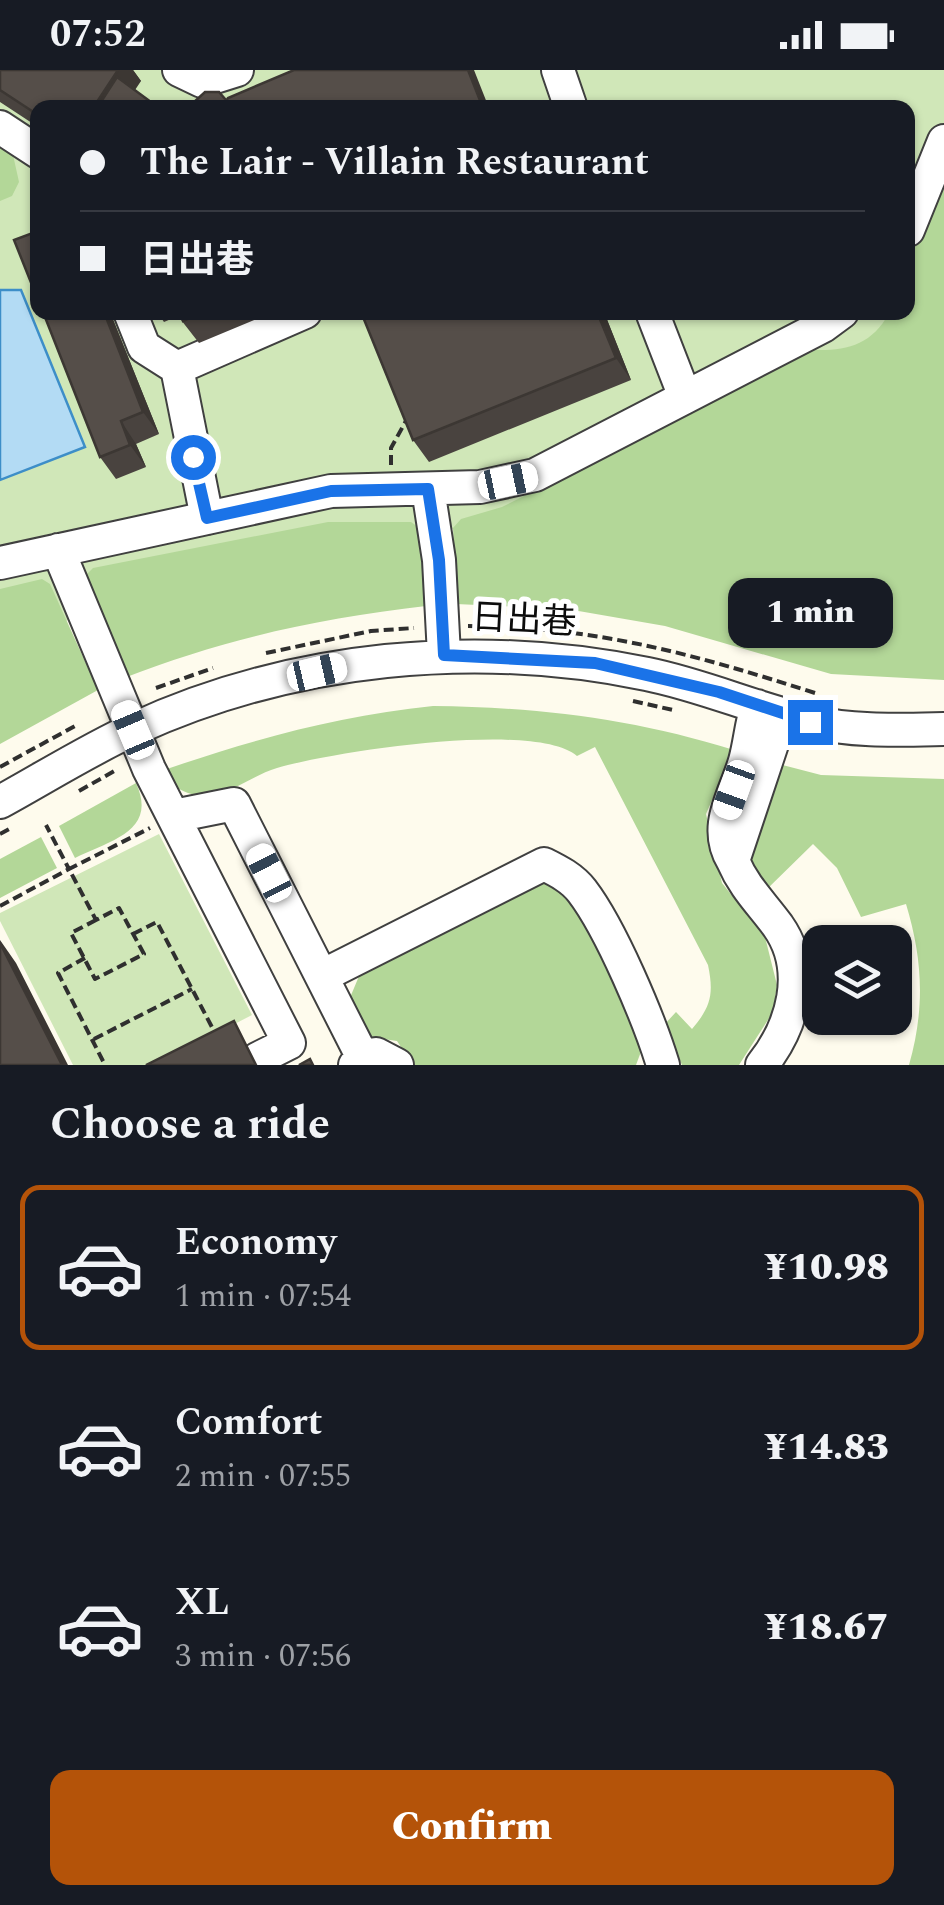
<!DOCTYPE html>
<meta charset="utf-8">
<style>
body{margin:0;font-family:Spectral,"Noto Sans SC",serif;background:#242831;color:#f1f3f6;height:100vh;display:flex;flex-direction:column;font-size:38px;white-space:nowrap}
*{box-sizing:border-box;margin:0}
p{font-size:32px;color:#9ea1a6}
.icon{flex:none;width:55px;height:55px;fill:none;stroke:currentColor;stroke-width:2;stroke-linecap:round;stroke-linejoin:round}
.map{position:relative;height:995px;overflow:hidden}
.panel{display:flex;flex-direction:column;background:#171b24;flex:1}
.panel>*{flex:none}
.banner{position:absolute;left:30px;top:30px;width:885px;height:220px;border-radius:20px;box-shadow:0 2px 8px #0004;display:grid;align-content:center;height:220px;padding:0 50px;background:#171b24}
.fabs{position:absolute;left:802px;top:855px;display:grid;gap:20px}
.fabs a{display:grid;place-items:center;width:110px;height:110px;border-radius:20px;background:#171b24;box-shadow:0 2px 8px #0004;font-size:50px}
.end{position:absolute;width:45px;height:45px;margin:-22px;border:12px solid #1a73e8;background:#fff;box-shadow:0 0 0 5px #fff}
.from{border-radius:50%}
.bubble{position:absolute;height:70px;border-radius:20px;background:#171b24;box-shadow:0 2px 8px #0004;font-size:32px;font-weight:800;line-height:70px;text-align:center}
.car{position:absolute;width:30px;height:60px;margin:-30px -15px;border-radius:12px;box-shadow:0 0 8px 2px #0007;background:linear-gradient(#fff 24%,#345 0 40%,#fff 0 76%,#345 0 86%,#fff 0)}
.banner b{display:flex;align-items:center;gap:35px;height:95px;font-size:38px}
.banner b+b{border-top:2px solid #363941}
.banner i{width:25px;height:25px;background:#f1f3f6}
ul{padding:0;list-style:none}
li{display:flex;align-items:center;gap:30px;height:165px;margin:0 20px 15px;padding:0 30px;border:5px solid transparent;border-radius:20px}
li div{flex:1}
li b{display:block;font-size:38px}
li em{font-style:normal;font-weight:800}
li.selected{border-color:#b45309}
li>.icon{width:90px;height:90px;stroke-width:1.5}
h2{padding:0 50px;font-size:45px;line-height:120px}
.primary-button{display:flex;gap:20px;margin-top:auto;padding:20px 50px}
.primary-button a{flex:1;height:115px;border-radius:20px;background:#b45309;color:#fff;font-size:40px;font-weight:800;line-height:115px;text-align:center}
.status{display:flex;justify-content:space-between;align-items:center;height:70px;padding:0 50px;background:#171b24;direction:ltr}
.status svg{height:28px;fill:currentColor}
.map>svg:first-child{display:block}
</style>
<div class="status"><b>07:52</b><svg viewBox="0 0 49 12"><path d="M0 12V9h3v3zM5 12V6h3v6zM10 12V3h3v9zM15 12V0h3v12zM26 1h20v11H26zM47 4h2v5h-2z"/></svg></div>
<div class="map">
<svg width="944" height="995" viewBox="0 0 944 995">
<rect width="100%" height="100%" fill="#fefbed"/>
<path fill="#d0e7b8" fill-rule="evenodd" d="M 0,0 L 944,0 L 944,151 L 851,445 L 541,426 L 410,475 L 105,536 L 0,576 ZM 38,38 L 908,38 L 908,242 L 38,242 Z
M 159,764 L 252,945 L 155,995 L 73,995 L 0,851 L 0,843 Z"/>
<path fill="#b3d798" d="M 0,76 L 13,85 L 19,112 L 12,126 L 0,131 Z
M 944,111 L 944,610 L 831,604 L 665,556 L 567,539 L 456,534 L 453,458 L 461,449 L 502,437 L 814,280 C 846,281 872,275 889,243 L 908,242 L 908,194 Z
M 328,452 L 411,452 L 418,457 L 426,536 C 320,548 224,569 124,608 L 80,511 L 93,498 Z
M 42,509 L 50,514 L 98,620 L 0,674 L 0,519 Z
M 433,636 C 538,637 634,649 734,680 L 706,744 L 722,813 L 765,867 L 777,915 L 773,942 L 739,995 L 682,995 L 664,955 L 676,942 L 692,959 C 711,937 714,924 708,895 L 595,677 L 577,686 C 535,650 332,682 277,698 C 253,705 233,723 207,726 C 194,727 183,721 171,715 L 164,700 C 254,669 338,646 433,636 Z
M 771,692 L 821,705 L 944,709 L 944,995 L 909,995 C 925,939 923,890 906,834 L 861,847 L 837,798 L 813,774 L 764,822 L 750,806 L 750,761 Z
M 136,713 C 158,761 111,770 75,788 L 59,756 Z
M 41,767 L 57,798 L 0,828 L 0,789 Z
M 535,812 L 551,814 L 571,827 L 640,960 L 642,979 L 636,995 L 413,995 L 397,971 L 370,967 L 349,930 L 362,899 Z"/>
<path fill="#b3dbf4" stroke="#3d8ec8" stroke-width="2.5" d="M 0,220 L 21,220 L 85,377 L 0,410 Z"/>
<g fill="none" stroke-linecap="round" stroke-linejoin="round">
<g stroke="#404040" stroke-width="36">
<path id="minor" d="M 179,0 L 202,11 L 237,0
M 558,0 L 571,38
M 0,57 L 38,82
M 908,160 L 944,71
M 130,242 L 144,277 L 177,298 L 207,448
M 652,242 L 685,327
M 177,298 L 305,242
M 428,419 L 439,490 L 444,585
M 58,480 L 149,699 L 289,973 L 257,989
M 0,493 L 331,421 L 480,417 L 535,405 L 823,256 L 842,242
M 757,636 C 751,655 750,673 745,691 C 735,726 712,756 733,791 L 782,644
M 0,732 C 44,708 88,680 134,659 C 293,586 476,569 647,604 C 702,615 753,638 808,651 C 852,662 898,660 944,659
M 174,746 L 234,734 L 362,986
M 733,791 C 744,817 761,833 778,856 C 809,900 793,956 762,995
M 322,906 L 544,794 C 558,801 572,808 582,821 C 611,859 649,949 663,995
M 355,995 L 362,986 L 376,984 L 397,995"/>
</g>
<path stroke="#2f2f2f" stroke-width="4" stroke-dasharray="10 5" stroke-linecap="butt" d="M 391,395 L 391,378 L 407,349
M 468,556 C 598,557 693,584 815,623
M 266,583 L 371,561 L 414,558
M 156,618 L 213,598
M 633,631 L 673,640
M 0,697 L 75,656
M 79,721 L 118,699
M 0,764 L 13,757
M 0,836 L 69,799 L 46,755
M 96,850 L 71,863 L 95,909 L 144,884 L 119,838 L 96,850 L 69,799 L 150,758
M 133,864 L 157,852 L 214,961
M 85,888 L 58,903 L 105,995
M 94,969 L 192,919"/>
<use href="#minor" stroke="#fff" stroke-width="32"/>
</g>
<path fill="#49433f" d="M 0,0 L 133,0 L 141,11 L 38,38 L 38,57 L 0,32 Z
M 110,242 L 159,364 L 136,374 L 146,397 L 116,409 L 100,387 Z
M 157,242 L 271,242 L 271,243 L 199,273 L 178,246 L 164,252 Z
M 604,242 L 631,310 L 429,392 L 413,370 Z"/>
<path fill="#3c3733" d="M 118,0 L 133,0 L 141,11 L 123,38 L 93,38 Z
M 468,0 L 474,0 L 489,38 L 483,38 Z
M 104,242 L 110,242 L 159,364 L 143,342 Z
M 597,242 L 604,242 L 631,310 L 616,288 Z
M 121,351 L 136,374 L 146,397 L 130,375 Z
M 0,870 L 16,893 L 68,995 L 62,995 L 0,873 Z"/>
<path fill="#554e49" stroke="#3c3733" stroke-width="2.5" d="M 0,0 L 118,0 L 93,38 L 38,38 L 38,45 L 0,20 Z
M 294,0 L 468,0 L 483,38 L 221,38 L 228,28 Z
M 117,7 L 155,35 L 156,38 L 97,38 Z
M 205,22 L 219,22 L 226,30 L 221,38 L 194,38 L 194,32 Z
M 38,161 L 38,230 L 14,170 Z
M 43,242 L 104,242 L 143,342 L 121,351 L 130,375 L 100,387 Z
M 180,242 L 204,242 L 183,251 Z
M 361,242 L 597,242 L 616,288 L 413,370 Z
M 0,873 L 62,995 L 0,995 Z
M 234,951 L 256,995 L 146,995 Z
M 310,989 L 313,995 L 299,995 Z"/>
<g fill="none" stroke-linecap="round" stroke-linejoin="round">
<path stroke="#1a73e8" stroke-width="12" d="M 193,387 L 207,448 L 331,421 L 428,419 L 439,490 L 444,585 L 595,593 L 719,622 L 810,652"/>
</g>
<g text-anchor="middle" stroke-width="10" stroke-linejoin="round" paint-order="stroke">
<g font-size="35" fill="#0d0d0d" stroke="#fff">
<text transform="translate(524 549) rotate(3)" y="12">日出巷</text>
</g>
</g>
</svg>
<div class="fabs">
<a><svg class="icon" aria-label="layers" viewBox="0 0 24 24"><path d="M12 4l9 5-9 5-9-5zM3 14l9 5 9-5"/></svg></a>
</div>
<i class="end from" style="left:193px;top:387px"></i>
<i class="end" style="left:810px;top:652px"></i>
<div class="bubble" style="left:728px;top:508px;width:165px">1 min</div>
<i class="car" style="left:508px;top:411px;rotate:78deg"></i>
<i class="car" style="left:317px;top:602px;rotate:77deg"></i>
<i class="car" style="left:133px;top:660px;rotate:337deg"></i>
<i class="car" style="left:734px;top:720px;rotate:200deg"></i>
<i class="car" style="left:269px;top:803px;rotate:333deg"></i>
<div class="banner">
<b><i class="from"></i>The Lair - Villain Restaurant</b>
<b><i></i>日出巷</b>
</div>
</div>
<section class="panel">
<h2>Choose a ride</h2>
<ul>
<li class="selected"><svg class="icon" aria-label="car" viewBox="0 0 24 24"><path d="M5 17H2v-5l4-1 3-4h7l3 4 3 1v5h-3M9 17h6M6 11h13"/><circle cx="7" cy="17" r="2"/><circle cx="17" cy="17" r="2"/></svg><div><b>Economy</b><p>1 min · 07:54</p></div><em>¥10.98</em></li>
<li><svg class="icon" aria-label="car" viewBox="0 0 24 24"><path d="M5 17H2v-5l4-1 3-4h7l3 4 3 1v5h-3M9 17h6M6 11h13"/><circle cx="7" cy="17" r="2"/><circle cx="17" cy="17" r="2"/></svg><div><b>Comfort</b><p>2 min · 07:55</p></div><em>¥14.83</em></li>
<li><svg class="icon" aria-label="car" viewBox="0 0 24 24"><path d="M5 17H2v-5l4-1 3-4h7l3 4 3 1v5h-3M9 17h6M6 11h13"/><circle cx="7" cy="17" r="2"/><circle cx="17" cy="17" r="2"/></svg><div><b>XL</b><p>3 min · 07:56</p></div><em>¥18.67</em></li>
</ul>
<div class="primary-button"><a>Confirm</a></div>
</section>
